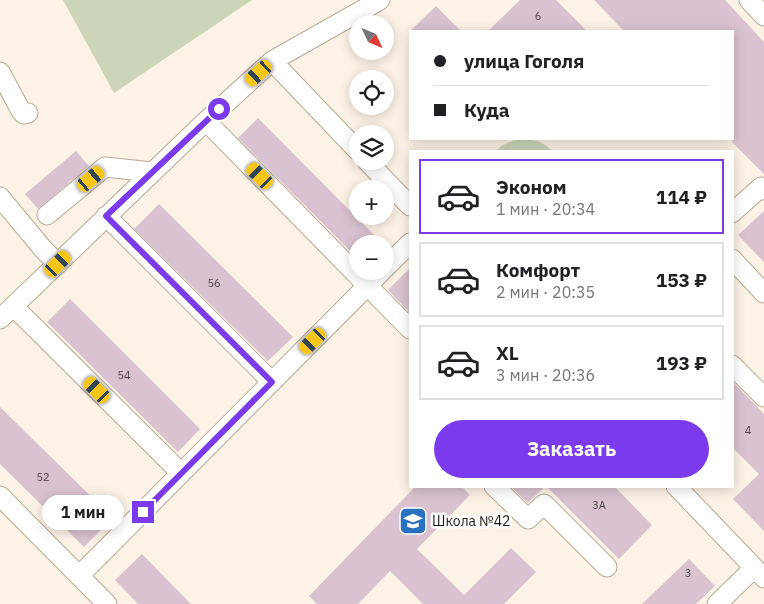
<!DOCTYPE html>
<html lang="ru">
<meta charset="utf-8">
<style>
body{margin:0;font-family:"IBM Plex Sans",sans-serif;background:#f6f6f6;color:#202124;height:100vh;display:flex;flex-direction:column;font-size:19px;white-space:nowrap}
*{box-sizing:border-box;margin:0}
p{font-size:16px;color:#757577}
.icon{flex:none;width:28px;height:28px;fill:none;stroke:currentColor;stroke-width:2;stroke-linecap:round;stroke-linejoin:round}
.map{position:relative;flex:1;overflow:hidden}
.details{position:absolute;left:409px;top:150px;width:325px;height:338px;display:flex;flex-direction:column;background:#fff;border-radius:0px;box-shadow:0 2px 12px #0003}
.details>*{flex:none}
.guide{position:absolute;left:409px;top:30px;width:325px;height:110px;border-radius:0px;box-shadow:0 2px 12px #0003;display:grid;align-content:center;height:110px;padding:0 25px;background:#fff}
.needle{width:32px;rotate:134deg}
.tools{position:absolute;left:349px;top:15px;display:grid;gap:10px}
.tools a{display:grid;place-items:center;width:45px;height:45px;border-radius:50%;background:#fff;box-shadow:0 2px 12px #0003;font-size:25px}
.end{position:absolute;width:22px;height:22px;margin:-11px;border:6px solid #7c3aed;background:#fff;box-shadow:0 0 0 2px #fff}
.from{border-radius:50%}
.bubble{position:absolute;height:35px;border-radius:18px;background:#fff;box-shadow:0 2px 12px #0003;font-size:16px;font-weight:700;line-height:35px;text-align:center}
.car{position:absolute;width:15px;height:30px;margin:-15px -8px;border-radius:6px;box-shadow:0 0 4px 1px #0007;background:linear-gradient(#f5c518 24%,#345 0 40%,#f5c518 0 76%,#345 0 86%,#f5c518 0)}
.guide b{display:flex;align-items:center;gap:18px;height:48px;font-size:19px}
.guide b+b{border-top:1px solid #e0e0e0}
.guide i{width:12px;height:12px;background:#202124}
ul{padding:9px 0 0;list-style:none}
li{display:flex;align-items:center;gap:15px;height:75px;margin:0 10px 8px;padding:0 15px;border:2px solid #e0e0e0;border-radius:0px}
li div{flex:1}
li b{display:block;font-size:19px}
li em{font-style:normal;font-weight:700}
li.active{border-color:#7c3aed}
li>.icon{width:45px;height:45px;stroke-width:1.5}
.button{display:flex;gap:10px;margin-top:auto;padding:10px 25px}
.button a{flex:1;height:58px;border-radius:30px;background:#7c3aed;color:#fff;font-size:20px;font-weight:700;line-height:58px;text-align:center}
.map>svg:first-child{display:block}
</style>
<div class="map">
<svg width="764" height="604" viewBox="0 0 764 604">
<rect width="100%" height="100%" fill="#fdf2e6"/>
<path fill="#ccd5b8" d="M 63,0 L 252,0 L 114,93 Z
M 517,139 C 532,139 542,140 552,151 L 496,151 L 501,146 Z"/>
<path fill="#dac2d0" d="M 520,0 L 556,0 L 587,31 L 488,31 Z
M 594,0 L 725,0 L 764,42 L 764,174 L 732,142 L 732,31 L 624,31 Z
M 436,6 L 461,31 L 410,31 Z
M 258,118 L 383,244 L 358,244 L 358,259 L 238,138 Z
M 76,151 L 89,166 L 38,209 L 25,194 Z
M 159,204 L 293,337 L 268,361 L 134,229 Z
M 764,211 L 764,262 L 738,235 Z
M 410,268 L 410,313 L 388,290 Z
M 70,299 L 200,429 L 178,452 L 47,322 Z
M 732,381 L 764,414 L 764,531 L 733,499 L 759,474 L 732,447 Z
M 0,407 L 113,518 L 84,547 L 0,464 Z
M 416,486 L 461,486 L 470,495 L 417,549 L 464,595 L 511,548 L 536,572 L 504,604 L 423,604 L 390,571 L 358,604 L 317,604 L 309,596 Z
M 510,486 L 545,486 L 528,503 Z
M 546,486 L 614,486 L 652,525 L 619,559 Z
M 142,554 L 191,604 L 138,604 L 115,580 Z
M 689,559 L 715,586 L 696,604 L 642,604 Z"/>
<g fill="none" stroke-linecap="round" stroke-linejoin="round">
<g stroke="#b9a996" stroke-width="21">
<path id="minor" d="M 749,0 L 764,16
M 272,61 L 358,151
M 0,72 L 21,111 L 24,114 L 28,113
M 206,121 L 410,329
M 367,161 L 410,206
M 0,197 L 43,249 L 58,264
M 732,213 L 761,187 L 764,190
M 47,215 L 105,167 L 152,172
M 106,216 L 272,382
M 732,259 L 764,293
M 385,268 L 410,243
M 13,306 L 181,473
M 0,319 L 206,121 L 272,61 L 380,0
M 732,365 L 764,397
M 494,486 L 528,519 L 544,504 L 607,567
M 676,486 L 764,578
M 0,496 L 107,604
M 79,576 L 382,271
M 717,604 L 754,568"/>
</g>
<use href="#minor" stroke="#fff" stroke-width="19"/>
</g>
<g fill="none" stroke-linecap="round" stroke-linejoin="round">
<path stroke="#7c3aed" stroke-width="6" d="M 143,512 L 272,382 L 106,216 L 219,109"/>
</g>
<defs>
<g id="school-square" transform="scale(1.4375)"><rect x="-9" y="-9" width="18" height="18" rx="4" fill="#2972c2" stroke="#fff"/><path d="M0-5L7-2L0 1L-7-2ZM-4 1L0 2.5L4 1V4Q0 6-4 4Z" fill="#fff"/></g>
</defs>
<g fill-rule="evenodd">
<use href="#school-square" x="413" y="521"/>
</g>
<g text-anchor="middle" stroke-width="5" stroke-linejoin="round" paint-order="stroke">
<g font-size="11" fill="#4e4342">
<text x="538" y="20">6</text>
<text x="214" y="287">56</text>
<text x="124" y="379">54</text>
<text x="748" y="434">4</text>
<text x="43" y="481">52</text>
<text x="599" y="509">3А</text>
<text x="688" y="577">3</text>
</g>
<g font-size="14" fill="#1f1912" stroke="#fff" text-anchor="start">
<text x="432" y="526">Школа №42</text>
</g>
</g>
</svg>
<div class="tools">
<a><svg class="needle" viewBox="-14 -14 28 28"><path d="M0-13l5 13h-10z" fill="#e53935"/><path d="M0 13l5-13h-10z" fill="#757577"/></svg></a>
<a><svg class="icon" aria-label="locate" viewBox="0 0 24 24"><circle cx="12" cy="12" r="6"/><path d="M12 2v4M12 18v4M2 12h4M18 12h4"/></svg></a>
<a><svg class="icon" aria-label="layers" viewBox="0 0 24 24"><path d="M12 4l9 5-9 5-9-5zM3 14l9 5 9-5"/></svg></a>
<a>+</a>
<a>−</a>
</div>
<i class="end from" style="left:219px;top:109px"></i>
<i class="end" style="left:143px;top:512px"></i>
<div class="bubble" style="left:42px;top:495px;width:82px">1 мин</div>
<i class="car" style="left:259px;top:73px;rotate:228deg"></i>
<i class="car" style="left:260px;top:176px;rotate:315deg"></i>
<i class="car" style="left:91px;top:179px;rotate:50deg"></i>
<i class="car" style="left:58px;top:264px;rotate:45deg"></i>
<i class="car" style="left:313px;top:341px;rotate:225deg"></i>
<i class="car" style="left:97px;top:390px;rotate:315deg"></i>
<div class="guide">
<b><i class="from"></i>улица Гоголя</b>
<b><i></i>Куда</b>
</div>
<section class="details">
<ul>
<li class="active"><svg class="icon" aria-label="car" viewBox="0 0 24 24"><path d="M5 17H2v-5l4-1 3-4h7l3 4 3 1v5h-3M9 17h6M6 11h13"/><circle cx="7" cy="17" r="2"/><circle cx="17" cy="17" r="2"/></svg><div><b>Эконом</b><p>1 мин · 20:34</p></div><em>114 ₽</em></li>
<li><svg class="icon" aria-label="car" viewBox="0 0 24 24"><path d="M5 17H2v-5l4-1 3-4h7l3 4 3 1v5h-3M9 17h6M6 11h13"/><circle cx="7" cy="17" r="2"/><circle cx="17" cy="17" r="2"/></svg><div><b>Комфорт</b><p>2 мин · 20:35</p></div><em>153 ₽</em></li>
<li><svg class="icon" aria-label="car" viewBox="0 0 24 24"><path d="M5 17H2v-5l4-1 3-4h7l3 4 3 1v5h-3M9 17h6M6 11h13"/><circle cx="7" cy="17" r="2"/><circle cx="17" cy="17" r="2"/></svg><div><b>XL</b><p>3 мин · 20:36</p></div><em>193 ₽</em></li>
</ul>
<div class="button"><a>Заказать</a></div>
</section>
</div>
